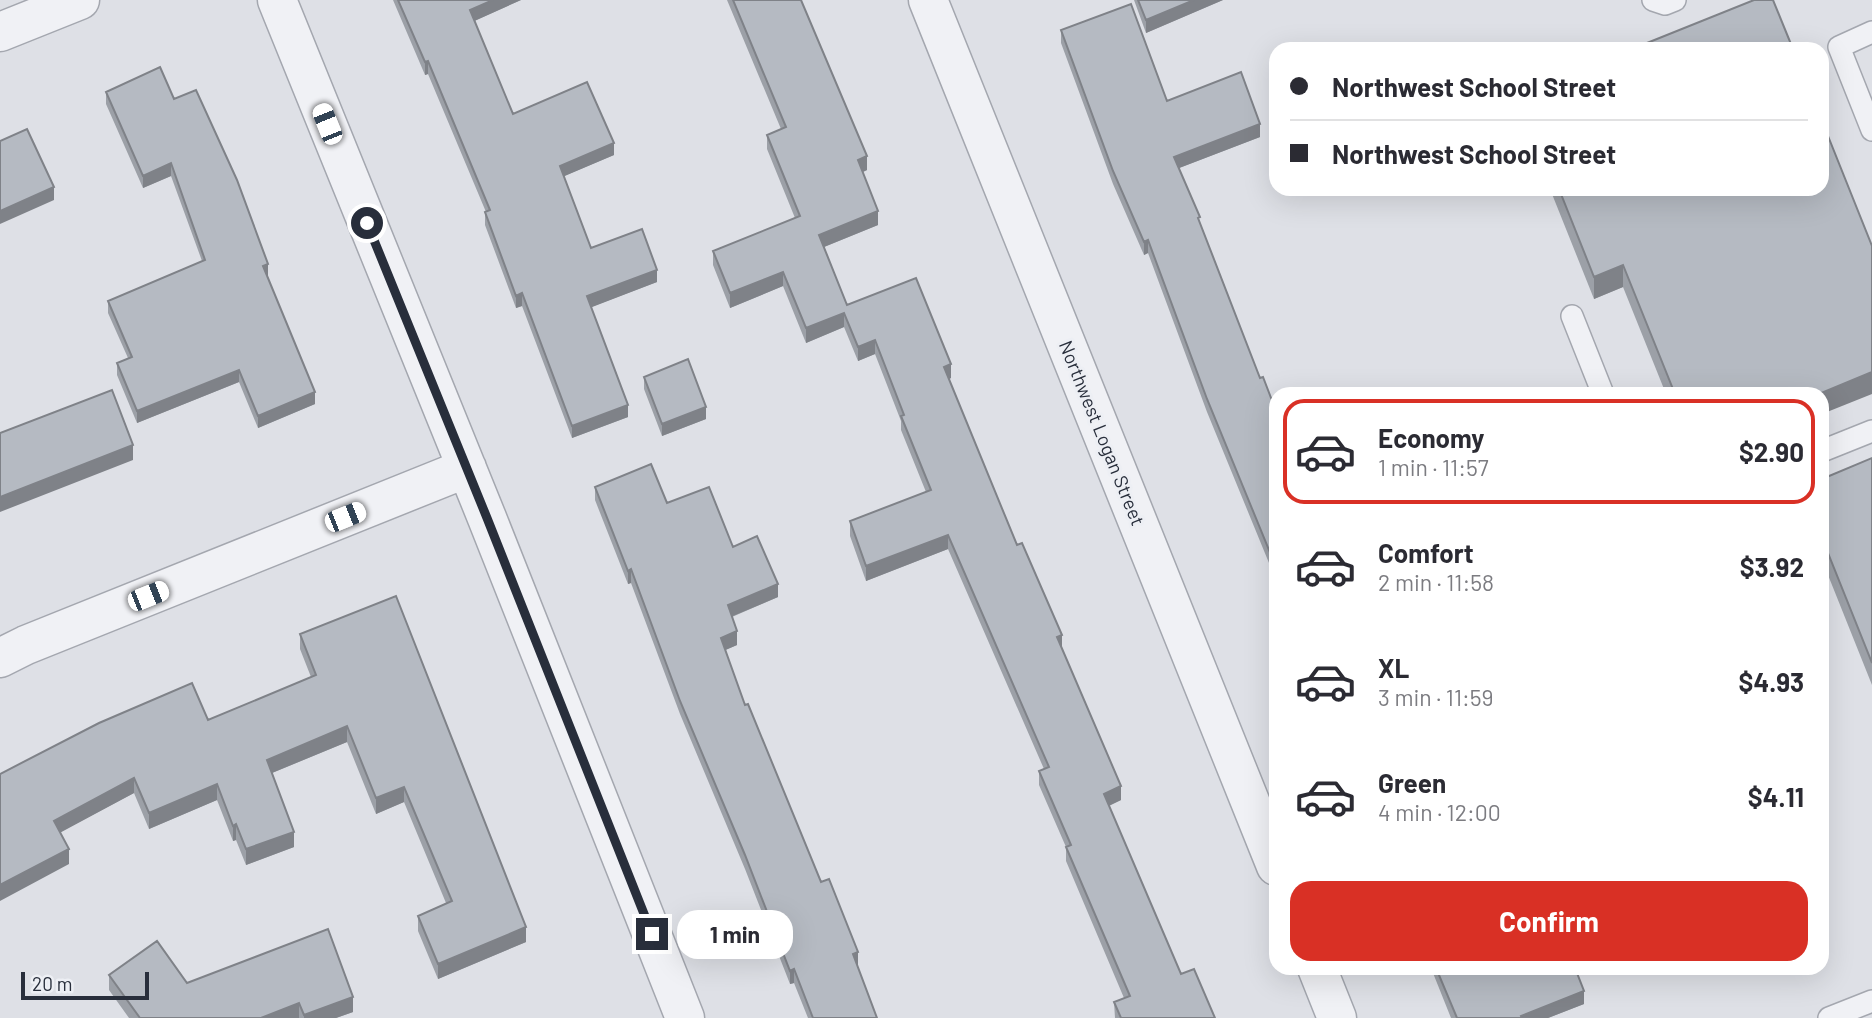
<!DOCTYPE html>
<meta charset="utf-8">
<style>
body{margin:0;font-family:Barlow,sans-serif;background:#f7f7f7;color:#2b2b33;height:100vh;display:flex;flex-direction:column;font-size:26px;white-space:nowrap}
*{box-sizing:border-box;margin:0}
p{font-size:23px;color:#7c7c81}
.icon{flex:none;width:38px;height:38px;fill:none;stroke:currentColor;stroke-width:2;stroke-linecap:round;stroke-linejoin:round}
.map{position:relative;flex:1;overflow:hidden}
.panel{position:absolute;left:1269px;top:387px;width:560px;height:588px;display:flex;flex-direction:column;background:#fff;border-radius:21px;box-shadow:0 7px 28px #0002}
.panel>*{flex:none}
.hud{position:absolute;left:1269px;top:42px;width:560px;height:154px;border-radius:21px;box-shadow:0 7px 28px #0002;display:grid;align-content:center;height:154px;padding:0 21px;background:#fff}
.scale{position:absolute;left:21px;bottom:18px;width:128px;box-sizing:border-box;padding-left:7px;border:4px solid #282e3b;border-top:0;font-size:19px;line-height:24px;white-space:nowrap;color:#282e3b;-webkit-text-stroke:5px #edeff4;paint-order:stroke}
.end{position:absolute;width:32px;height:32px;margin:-16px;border:9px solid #282e3b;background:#fff;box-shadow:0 0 0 4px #fff}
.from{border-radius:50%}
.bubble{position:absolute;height:49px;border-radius:21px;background:#fff;box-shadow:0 7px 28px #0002;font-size:23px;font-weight:700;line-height:49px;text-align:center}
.car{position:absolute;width:21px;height:42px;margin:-21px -10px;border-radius:9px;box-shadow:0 0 5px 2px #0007;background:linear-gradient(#fff 24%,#345 0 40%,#fff 0 76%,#345 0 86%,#fff 0)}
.hud b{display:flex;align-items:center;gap:24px;height:66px;font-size:26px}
.hud b+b{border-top:2px solid #e1e1e2}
.hud i{width:18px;height:18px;background:#2b2b33}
ul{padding:12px 0 0;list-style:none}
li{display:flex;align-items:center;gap:21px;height:105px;margin:0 14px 10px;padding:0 7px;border:4px solid transparent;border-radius:21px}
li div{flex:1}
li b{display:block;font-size:26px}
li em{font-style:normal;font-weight:700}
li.active{border-color:#d93025}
li>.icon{width:63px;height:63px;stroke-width:1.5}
.primary-button{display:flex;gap:14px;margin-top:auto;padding:14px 21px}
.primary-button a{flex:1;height:80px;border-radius:21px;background:#d93025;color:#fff;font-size:28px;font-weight:700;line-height:80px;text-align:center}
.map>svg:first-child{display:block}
</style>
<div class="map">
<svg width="1872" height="1018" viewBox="0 0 1872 1018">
<rect width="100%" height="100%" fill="#dee0e6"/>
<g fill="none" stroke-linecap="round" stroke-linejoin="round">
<g stroke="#a4a7af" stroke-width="24">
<path id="service" d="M 1653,0 L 1665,4 L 1675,0
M 1872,32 L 1839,47 L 1872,130
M 1572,316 L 1603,394
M 1822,451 L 1872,431
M 1829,1018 L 1872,1001"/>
</g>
<g stroke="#a4a7af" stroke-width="41">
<path id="minor" d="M 277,0 L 487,518 L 685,1018
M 928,0 L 1276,866
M 0,658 L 26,645 L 467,468
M 1317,968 L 1337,1018"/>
</g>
<g stroke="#a4a7af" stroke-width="41">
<path id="tertiary" d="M 0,32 L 80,0"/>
</g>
<use href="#service" stroke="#f0f1f5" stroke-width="21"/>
<use href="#minor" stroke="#f0f1f5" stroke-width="38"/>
<use href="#tertiary" stroke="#f0f1f5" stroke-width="38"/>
</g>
<path fill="#9ca0a7" d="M 393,0 L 521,0 L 474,21 L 513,114 L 614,155 L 564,176 L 591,248 L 657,282 L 591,307 L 628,417 L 572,438 L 522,306 L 516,308 L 485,225 L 485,212 L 486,212 L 428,74 L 425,75 Z
M 727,0 L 801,0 L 867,170 L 863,172 L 878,225 L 824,247 L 847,305 L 951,378 L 949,379 L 1017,545 L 1062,649 L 1121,800 L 1109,806 L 1181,974 L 1215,1018 L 1115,1018 L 1114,1002 L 1124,998 L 1066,861 L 1066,847 L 1039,785 L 1039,771 L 1044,769 L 948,549 L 866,581 L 850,536 L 850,521 L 926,492 L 901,430 L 901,421 L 875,354 L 858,361 L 844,327 L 806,343 L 783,286 L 730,308 L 713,265 L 713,251 L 795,218 L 767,149 L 767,135 L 781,129 Z
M 1134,0 L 1223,0 L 1146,33 Z
M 1061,30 L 1167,101 L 1260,137 L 1179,168 L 1260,378 L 1276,411 L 1276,580 L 1207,412 L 1148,253 L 1144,255 L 1113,184 L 1061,43 Z
M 106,92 L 174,99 L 268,277 L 315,404 L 258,428 L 239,382 L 137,423 L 117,375 L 117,363 L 128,358 L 108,313 L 108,301 L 202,261 L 171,176 L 143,188 L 106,104 Z
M 1550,189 L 1822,189 L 1822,394 L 1666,394 L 1623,287 L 1594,299 Z
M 644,377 L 706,419 L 662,436 L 644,389 Z
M 1872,458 L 1872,685 L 1822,560 L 1822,479 Z
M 595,487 L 667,503 L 733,547 L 778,597 L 732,617 L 737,645 L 725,650 L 745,705 L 821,882 L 858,966 L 857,966 L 877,1018 L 808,1018 L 794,983 L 790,984 L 745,869 L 680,714 L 631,583 L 628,584 L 595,500 Z
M 300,634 L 526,942 L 438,979 L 418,931 L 418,916 L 446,903 L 404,802 L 376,814 L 347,742 L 272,773 L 294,847 L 246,865 L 236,840 L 233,841 L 217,800 L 149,829 L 134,793 L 60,832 L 69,864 L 0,774 L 208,720 L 311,677 L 300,649 Z
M 1431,968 L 1501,968 L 1502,972 L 1584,1004 L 1548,1018 L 1451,1018 Z
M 109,975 L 187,983 L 353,1012 L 336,1018 L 129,1018 L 109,990 Z"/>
<path fill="#7f8288" d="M 493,0 L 521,0 L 470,23 L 470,10 Z
M 1194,0 L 1223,0 L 1146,33 L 1146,20 Z
M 428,61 L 428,74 L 425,75 L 425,62 Z
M 1260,124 L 1260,137 L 1174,170 L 1174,157 Z
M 614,143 L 614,155 L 560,178 L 560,166 Z
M 867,156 L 867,170 L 858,174 L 858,160 Z
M 171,163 L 171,176 L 143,188 L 143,176 Z
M 54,187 L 54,200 L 0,224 L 0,211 Z
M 878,211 L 878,225 L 819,249 L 819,235 Z
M 1148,240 L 1148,253 L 1144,255 L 1144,242 Z
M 268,264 L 268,277 L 263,279 L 263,266 Z
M 1623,265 L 1623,287 L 1594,299 L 1594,277 Z
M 657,270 L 657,282 L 587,309 L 587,296 Z
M 783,272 L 783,286 L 730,308 L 730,293 Z
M 522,293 L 522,306 L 516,308 L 516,296 Z
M 844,313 L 844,327 L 806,343 L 806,328 Z
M 875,340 L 875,354 L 858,361 L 858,347 Z
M 951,364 L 951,378 L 944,381 L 944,367 Z
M 239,370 L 239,382 L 137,423 L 137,411 Z
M 1872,372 L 1872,394 L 1822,414 L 1822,394 L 1819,394 Z
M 315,392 L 315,404 L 258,428 L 258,416 Z
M 628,405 L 628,417 L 572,438 L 572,426 Z
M 706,407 L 706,419 L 662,436 L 662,424 Z
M 133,445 L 133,460 L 0,512 L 0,497 Z
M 948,535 L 948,549 L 866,581 L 866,566 Z
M 631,569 L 631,583 L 628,584 L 628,571 Z
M 778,584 L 778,597 L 728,618 L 728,605 Z
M 737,631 L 737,645 L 721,652 L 721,638 Z
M 1062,635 L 1062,649 L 1057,637 Z
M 347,726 L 347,742 L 267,775 L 267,760 Z
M 134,778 L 134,793 L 54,836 L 54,821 Z
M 217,784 L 217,800 L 149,829 L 149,813 Z
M 1121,786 L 1121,800 L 1104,808 L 1104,794 Z
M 404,787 L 404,802 L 376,814 L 376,798 Z
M 236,824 L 236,840 L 233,841 L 233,826 Z
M 294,832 L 294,847 L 246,865 L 246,849 Z
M 69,849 L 69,864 L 0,901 L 0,885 Z
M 526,927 L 526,942 L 438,979 L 438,964 Z
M 858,952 L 858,966 L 853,968 L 853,954 Z
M 794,969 L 794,983 L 790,984 L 790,971 Z
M 1584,991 L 1584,1004 L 1548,1018 L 1521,1018 L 1521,1016 Z
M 353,997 L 353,1012 L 336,1018 L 304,1018 L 304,1015 Z
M 299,1003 L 299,1018 L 261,1018 Z"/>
<path fill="#b5bac2" stroke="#7f8288" stroke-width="2" d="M 398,0 L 493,0 L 470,10 L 513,114 L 587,82 L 614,143 L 560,166 L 591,248 L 642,229 L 657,270 L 587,296 L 628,405 L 572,426 L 522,293 L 516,296 L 485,212 L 490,210 L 428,61 L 425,62 Z
M 733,0 L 801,0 L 867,156 L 858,160 L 878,211 L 819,235 L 847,305 L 916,278 L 951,364 L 944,367 L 1017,545 L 1022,543 L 1062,635 L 1057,637 L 1121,786 L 1104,794 L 1181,974 L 1194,969 L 1215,1018 L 1121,1018 L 1114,1002 L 1130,996 L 1066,847 L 1071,845 L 1039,771 L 1049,767 L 948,535 L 866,566 L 850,521 L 931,490 L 901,416 L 904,415 L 875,340 L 858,347 L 844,313 L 806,328 L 783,272 L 730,293 L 713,251 L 800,216 L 767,135 L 786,127 Z
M 1138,0 L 1194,0 L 1146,20 Z
M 1754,0 L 1773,0 L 1793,49 L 1632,49 Z
M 1131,4 L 1167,101 L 1241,72 L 1260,124 L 1174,157 L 1200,217 L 1198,218 L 1260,378 L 1263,377 L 1276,411 L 1276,567 L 1207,399 L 1148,240 L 1144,242 L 1113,171 L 1061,30 Z
M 160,67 L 174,99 L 196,90 L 237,180 L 268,264 L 263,266 L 315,392 L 258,416 L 239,370 L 137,411 L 117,363 L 132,357 L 108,301 L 205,260 L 171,163 L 143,176 L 106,92 Z
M 1822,121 L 1872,246 L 1872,372 L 1819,394 L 1675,394 L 1623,265 L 1594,277 L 1559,189 L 1822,189 Z
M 27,129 L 54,187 L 0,211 L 0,141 Z
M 688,359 L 706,407 L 662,424 L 644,377 Z
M 112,390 L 133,445 L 0,497 L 0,433 Z
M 1872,458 L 1872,663 L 1822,538 L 1822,479 Z
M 651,464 L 667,503 L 709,487 L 733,547 L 757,536 L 778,584 L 728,605 L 737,631 L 721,638 L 745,705 L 748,704 L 821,882 L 829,879 L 858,952 L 853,954 L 877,1018 L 813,1018 L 794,969 L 790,971 L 745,855 L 680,701 L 631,569 L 628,571 L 595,487 Z
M 396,596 L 526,927 L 438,964 L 418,916 L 452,901 L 404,787 L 376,798 L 347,726 L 267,760 L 294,832 L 246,849 L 236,824 L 233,826 L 217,784 L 149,813 L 134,778 L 54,821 L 69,849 L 0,885 L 0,774 L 99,723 L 192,683 L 208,720 L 316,675 L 300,634 Z
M 328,929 L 353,997 L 304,1015 L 299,1003 L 261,1018 L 140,1018 L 109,975 L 157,941 L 187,983 Z
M 1436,968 L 1501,968 L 1502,972 L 1513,968 L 1575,968 L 1584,991 L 1521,1016 L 1522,1018 L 1457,1018 Z"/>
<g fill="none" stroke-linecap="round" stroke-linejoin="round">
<path stroke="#282e3b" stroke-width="9" d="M 367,223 L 487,518 L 652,934"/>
</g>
<g text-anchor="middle" stroke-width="6" stroke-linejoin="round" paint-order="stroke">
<g font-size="19" fill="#282e3b" stroke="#edeff4">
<text transform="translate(1102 433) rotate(68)" y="7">Northwest Logan Street</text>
</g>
</g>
</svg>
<div class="scale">20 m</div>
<i class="end from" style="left:367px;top:223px"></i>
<i class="end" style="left:652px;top:934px"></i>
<div class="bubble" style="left:677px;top:910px;width:116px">1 min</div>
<i class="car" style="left:327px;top:124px;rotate:338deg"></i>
<i class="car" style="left:345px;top:517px;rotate:68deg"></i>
<i class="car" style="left:148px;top:596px;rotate:68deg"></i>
<div class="hud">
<b><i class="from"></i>Northwest School Street</b>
<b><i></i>Northwest School Street</b>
</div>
<section class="panel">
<ul>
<li class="active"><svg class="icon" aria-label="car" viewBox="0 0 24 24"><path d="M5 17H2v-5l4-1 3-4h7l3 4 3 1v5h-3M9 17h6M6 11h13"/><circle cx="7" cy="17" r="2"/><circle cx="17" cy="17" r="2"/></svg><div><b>Economy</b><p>1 min · 11:57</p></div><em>$2.90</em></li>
<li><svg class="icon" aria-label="car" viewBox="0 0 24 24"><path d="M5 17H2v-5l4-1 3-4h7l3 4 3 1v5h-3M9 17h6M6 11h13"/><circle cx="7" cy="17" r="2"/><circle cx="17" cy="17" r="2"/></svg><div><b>Comfort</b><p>2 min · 11:58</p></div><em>$3.92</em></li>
<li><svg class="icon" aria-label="car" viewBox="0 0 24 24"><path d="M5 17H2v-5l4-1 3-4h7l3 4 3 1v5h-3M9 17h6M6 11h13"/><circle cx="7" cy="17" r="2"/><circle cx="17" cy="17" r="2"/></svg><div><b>XL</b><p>3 min · 11:59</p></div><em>$4.93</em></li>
<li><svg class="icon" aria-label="car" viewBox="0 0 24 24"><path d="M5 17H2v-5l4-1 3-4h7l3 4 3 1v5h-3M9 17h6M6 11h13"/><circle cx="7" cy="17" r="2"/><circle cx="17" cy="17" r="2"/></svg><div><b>Green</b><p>4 min · 12:00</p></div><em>$4.11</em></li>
</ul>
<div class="primary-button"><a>Confirm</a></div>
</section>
</div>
